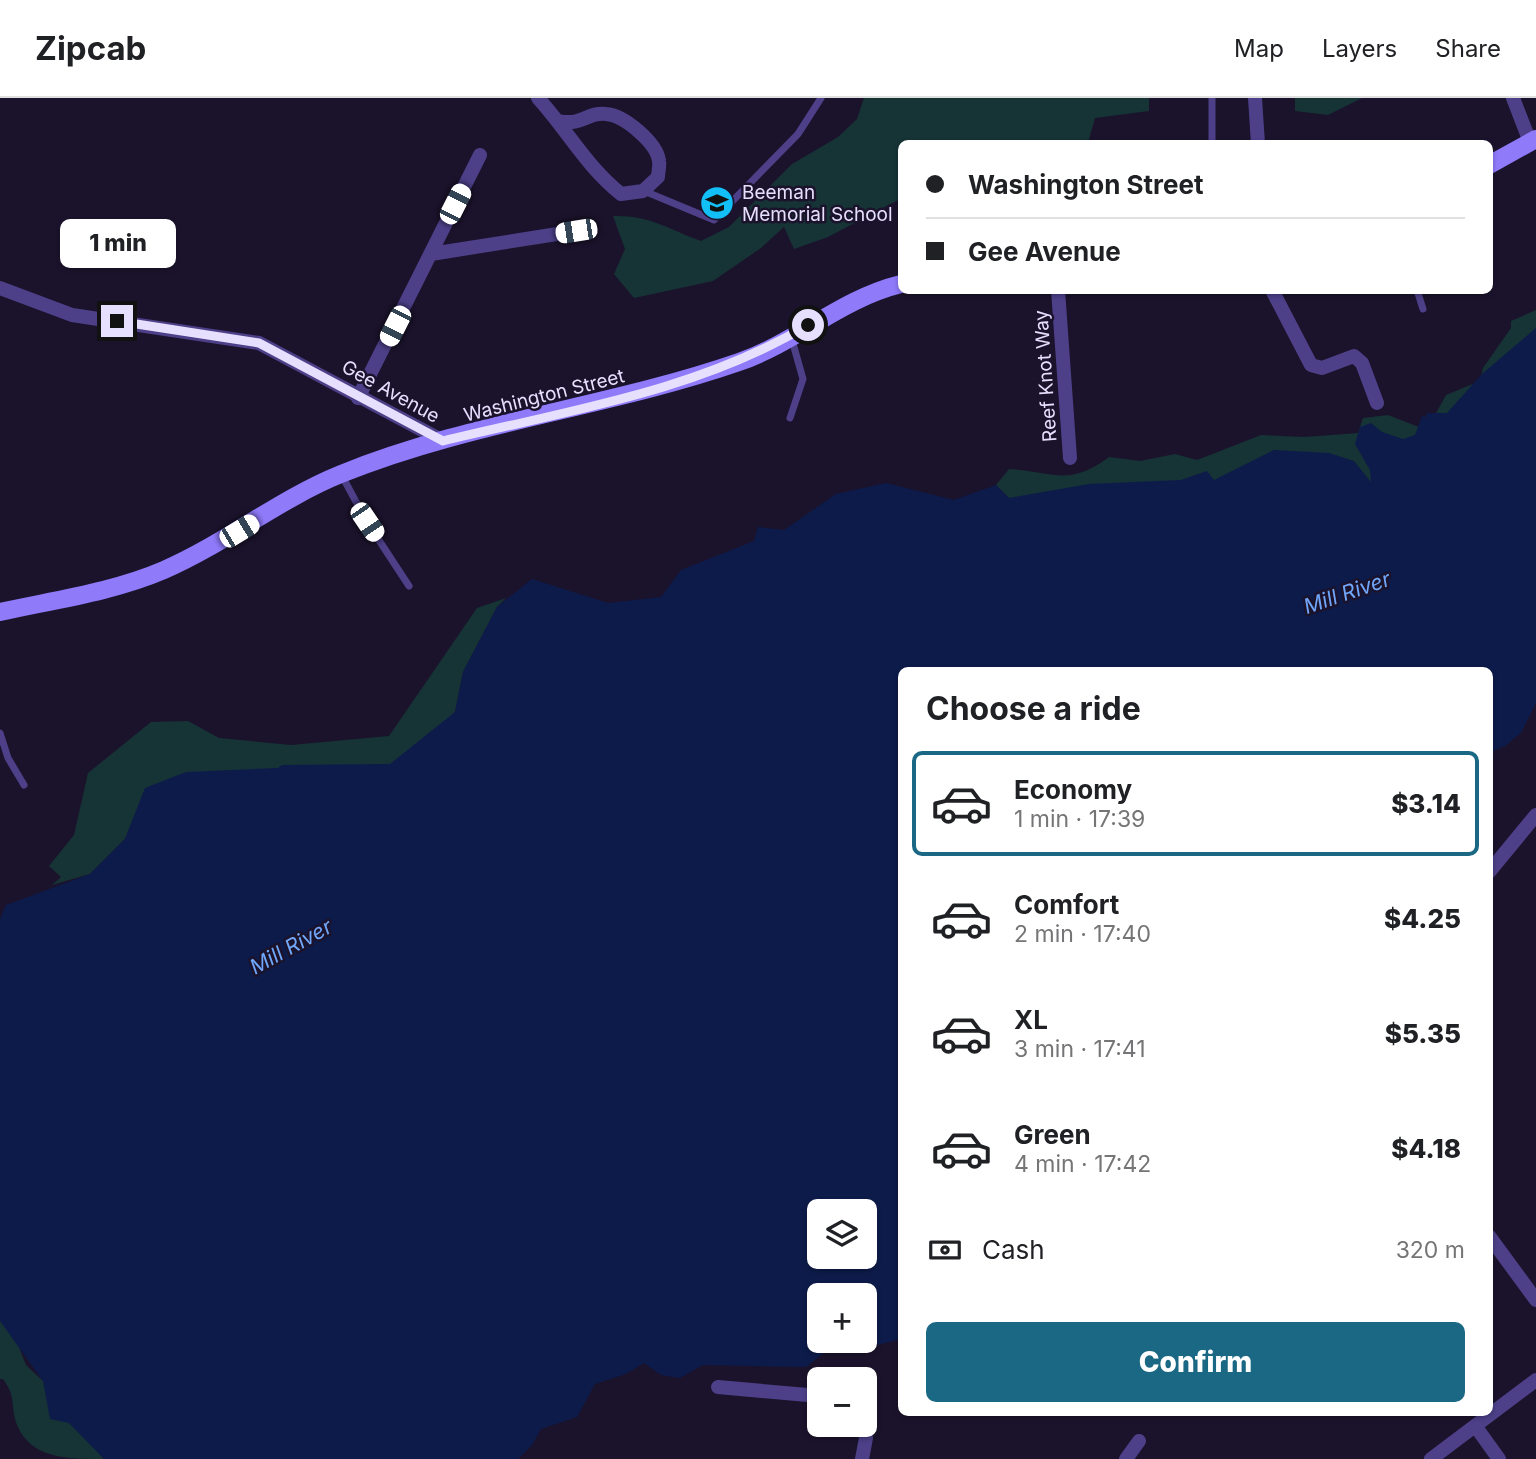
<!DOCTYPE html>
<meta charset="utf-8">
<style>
body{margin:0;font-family:Inter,sans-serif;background:#f2f2f2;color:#202124;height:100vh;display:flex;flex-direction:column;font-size:26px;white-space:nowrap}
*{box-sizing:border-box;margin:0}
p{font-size:23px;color:#757577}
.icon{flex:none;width:38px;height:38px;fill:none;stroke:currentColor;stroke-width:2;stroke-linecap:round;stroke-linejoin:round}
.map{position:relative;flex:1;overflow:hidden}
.details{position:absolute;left:898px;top:569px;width:595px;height:749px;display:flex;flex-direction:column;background:#fff;border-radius:10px;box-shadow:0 2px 5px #0004}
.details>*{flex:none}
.guide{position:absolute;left:898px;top:42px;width:595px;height:154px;border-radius:10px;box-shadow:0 2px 5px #0004;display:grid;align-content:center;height:154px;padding:0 28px;background:#fff}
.fabs{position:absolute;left:807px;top:1101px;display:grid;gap:14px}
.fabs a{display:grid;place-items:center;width:70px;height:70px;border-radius:10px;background:#fff;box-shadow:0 2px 5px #0004;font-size:35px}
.end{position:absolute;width:32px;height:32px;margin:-16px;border:9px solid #e7dffe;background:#111;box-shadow:0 0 0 4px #111}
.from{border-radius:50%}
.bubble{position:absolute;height:49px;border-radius:10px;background:#fff;box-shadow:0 2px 5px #0004;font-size:23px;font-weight:800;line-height:49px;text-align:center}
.car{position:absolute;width:21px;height:42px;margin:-21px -10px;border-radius:9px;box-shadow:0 0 5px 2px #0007;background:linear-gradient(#fff 24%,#345 0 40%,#fff 0 76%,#345 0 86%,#fff 0)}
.guide b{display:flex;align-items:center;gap:24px;height:66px;font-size:26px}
.guide b+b{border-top:2px solid #e0e0e0}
.guide i{width:18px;height:18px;background:#202124}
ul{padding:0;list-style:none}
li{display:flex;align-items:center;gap:21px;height:105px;margin:0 14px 10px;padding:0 14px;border:4px solid transparent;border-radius:10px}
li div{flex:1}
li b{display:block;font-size:26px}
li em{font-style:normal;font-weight:800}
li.on{border-color:#1a6883}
li>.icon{width:63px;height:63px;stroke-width:1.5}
h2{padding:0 28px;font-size:32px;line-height:84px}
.pay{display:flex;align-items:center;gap:18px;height:77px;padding:0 28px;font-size:26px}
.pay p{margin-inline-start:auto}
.primary-button{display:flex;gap:14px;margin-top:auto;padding:14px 28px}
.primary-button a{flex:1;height:80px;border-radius:10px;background:#1a6883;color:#fff;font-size:28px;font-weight:800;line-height:80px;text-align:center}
header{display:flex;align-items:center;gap:42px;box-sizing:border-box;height:98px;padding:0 35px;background:#fff;border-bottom:2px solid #e0e0e0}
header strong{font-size:33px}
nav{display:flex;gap:38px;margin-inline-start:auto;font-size:24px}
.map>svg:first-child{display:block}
</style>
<header>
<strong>Zipcab</strong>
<nav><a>Map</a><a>Layers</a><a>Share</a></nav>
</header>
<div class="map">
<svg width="1536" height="1361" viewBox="0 0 1536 1361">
<rect width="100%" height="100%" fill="#1b132c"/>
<path fill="#163336" d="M 864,0 L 1149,0 L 1149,13 L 1095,20 L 1088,45 L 901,46 L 900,101 L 828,139 L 794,151 L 784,129 L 761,150 L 713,183 L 634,200 L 614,176 L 625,151 L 613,118 C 650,117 668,131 701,143 L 729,129 L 792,66 L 838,39 L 857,21 Z
M 1295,0 L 1362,0 L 1328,17 L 1295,13 Z
M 1536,212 L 1536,240 L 1469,323 L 1435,317 L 1446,297 L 1480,283 L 1483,270 L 1511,230 L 1511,223 Z
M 1388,317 L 1419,329 L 1412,344 L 1371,386 L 1275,352 L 1214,387 L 1011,402 L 996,387 L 1009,371 C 1054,374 1069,389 1109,359 L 1140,363 L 1175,356 L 1197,362 L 1261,337 L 1304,339 L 1358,335 L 1363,320 Z
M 506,500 L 497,509 L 463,574 L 453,624 L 422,664 L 146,690 L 125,741 L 90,776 L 52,787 L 61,779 L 49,768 L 74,737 L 88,675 L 151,624 L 188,623 L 219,640 L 291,647 L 389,638 L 477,510 Z
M 0,1216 L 15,1239 L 26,1267 L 43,1283 L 69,1325 L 84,1336 L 104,1361 C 68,1361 31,1361 17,1327 C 10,1308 17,1300 3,1281 L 0,1281 Z"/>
<path fill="#0d1b4a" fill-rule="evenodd" d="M 1536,230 L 1536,605 L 1521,635 L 1505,648 L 1489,655 L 1489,572 L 901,572 L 901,1241 L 850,1254 L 833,1248 L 806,1269 L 703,1267 L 680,1280 L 661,1277 L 644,1265 L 626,1276 L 595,1286 L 577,1319 L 541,1331 L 532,1347 L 518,1361 L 104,1361 L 69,1325 L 50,1321 L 43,1283 L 0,1223 L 0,821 L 6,807 L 90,776 L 125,741 L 145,690 L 186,674 L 278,670 L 282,667 L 390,666 L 455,614 L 463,574 L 497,509 L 532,481 L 608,505 L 661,499 L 681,472 L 754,443 L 758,429 L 784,432 L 836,396 L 886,385 L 954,402 L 996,387 L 1009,400 L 1089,386 L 1181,382 L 1207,373 L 1214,382 L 1274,352 L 1329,355 L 1354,363 L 1371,384 L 1370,372 L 1355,346 L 1360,329 L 1371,325 L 1382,334 L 1403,341 L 1415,337 L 1422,318 L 1426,319 L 1427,315 L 1447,315 L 1482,276 ZM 819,1113 L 864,1113 L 864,1158 L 819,1158 ZM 819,1197 L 864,1197 L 864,1242 L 819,1242 Z"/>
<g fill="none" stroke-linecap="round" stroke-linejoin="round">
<path stroke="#4d4089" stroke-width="7" d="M 1212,0 L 1212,46
M 644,93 L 714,122 L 798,36 L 821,0
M 1417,192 L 1423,211
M 790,320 L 803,281 L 792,242
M 341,376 L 367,424 L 409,488
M 0,635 L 8,660 L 24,687"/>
<path stroke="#4d4089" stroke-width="14" d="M 538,0 C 568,33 586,68 621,96 L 643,93 L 658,79 C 658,74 660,68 659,63 C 657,45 624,17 606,16 C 586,14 584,28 558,23
M 1255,0 L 1258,46
M 1513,0 L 1530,44
M 431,156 L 576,133
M 0,190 L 72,217 L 259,245 L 443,343
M 1058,192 L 1070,360
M 1272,192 L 1311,267 L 1322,270 L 1354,258 L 1362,265 L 1377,305
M 358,300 L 480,57
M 1489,774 L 1536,717
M 1489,1138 L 1536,1202
M 718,1289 L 819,1298
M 1476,1329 L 1499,1361
M 862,1361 L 866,1340 L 864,1321
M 1126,1361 L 1139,1343
M 1431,1361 L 1536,1282"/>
<path stroke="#8f7afa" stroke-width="18" d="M 1489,67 L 1536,41
M 0,514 C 54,502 113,494 164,472 C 226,445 279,401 341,376 C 469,324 609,309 739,264 C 797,244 840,201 901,186"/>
</g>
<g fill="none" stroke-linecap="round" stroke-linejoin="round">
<path stroke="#e7dffe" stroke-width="9" d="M 117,223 L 259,245 L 443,343 C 566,313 698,293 808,227"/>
</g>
<defs>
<g id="school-disc" transform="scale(1.75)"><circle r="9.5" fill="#12bff7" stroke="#1b132c"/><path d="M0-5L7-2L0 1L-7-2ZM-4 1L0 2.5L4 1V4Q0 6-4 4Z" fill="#111"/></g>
</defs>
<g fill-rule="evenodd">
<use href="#school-disc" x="717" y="105"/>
</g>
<g text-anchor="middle" stroke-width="5" stroke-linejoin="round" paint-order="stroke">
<g font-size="19" fill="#e7dffe" stroke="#1b132c" text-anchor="start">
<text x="742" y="101">Beeman<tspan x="742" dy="22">Memorial School</tspan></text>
</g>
<g font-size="19" fill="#e7dffe" stroke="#1b132c">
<text transform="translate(1045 278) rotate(-94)" y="7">Reef Knot Way</text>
<text transform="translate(391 293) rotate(29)" y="7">Gee Avenue</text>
<text transform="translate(544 297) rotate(-14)" y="7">Washington Street</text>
</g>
<g font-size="21" font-style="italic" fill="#71a7fa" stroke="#1b132c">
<text transform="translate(1347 495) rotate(-19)" y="7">Mill River</text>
<text transform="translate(291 849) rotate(-29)" y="7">Mill River</text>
</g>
</g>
</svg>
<div class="fabs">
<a><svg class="icon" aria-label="layers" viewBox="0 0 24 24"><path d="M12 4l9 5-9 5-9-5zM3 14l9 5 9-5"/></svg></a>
<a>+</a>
<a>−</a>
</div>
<i class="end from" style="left:808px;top:227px"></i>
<i class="end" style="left:117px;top:223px"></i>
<div class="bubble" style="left:60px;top:121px;width:116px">1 min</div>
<i class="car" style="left:455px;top:106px;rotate:27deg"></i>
<i class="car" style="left:576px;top:133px;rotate:261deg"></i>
<i class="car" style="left:395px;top:228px;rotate:207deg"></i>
<i class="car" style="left:367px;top:424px;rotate:146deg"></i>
<i class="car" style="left:239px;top:433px;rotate:59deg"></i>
<div class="guide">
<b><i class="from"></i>Washington Street</b>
<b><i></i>Gee Avenue</b>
</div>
<section class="details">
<h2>Choose a ride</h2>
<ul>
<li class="on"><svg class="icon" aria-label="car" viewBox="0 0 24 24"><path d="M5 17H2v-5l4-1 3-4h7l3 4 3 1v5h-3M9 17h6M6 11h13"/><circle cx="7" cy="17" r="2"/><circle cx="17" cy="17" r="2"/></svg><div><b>Economy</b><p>1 min · 17:39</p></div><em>$3.14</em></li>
<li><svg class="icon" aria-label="car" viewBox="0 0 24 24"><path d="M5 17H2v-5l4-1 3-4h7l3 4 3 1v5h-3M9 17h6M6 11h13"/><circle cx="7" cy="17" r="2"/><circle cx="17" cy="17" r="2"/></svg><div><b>Comfort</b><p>2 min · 17:40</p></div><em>$4.25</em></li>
<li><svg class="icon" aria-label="car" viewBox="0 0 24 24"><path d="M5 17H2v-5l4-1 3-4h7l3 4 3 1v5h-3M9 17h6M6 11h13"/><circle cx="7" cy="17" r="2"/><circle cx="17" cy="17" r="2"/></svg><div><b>XL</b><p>3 min · 17:41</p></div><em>$5.35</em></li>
<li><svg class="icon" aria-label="car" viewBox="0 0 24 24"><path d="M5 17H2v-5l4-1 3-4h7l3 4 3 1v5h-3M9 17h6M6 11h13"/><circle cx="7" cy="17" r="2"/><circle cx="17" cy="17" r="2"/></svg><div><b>Green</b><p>4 min · 17:42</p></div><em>$4.18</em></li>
</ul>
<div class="pay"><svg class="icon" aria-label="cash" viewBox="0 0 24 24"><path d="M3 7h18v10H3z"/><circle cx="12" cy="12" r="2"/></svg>Cash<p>320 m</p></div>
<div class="primary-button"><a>Confirm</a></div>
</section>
</div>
